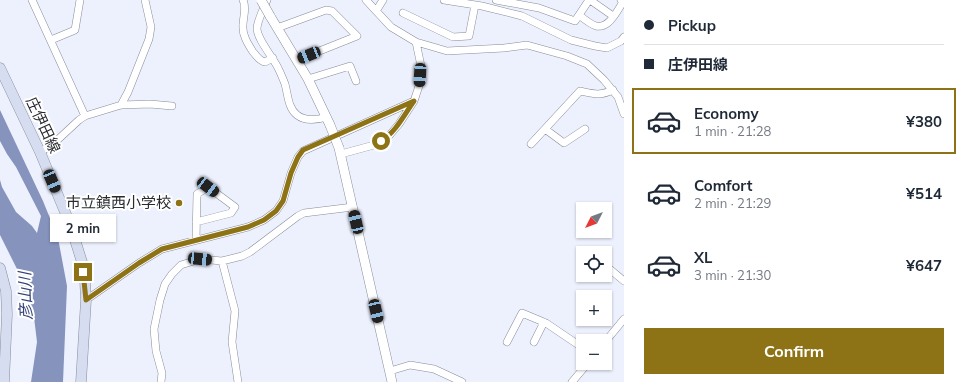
<!DOCTYPE html>
<meta charset="utf-8">
<style>
body{margin:0;font-family:Mulish,"Noto Sans JP",sans-serif;background:#f6f6f7;color:#1f2937;height:100vh;display:flex;flex-direction:column;font-size:15px;white-space:nowrap}
*{box-sizing:border-box;margin:0}
p{font-size:13px;color:#747a83}
.icon{flex:none;width:22px;height:22px;fill:none;stroke:currentColor;stroke-width:2;stroke-linecap:round;stroke-linejoin:round}
.map{position:relative;flex:1;overflow:hidden}
.details{display:flex;flex-direction:column;background:#fff;width:340px}
.details>*{flex:none}
.hud{display:grid;align-content:center;height:88px;padding:0 20px;background:#fff}
.needle{width:26px;rotate:228deg}
.buttons{position:absolute;left:576px;top:202px;display:grid;gap:8px}
.buttons a{display:grid;place-items:center;width:36px;height:36px;border-radius:0px;background:#fff;box-shadow:0 1px 3px #0004;font-size:20px}
.end{position:absolute;width:18px;height:18px;margin:-9px;border:5px solid #8d7316;background:#fff;box-shadow:0 0 0 2px #fff}
.from{border-radius:50%}
.bubble{position:absolute;height:28px;border-radius:0px;background:#fff;box-shadow:0 1px 3px #0004;font-size:13px;font-weight:700;line-height:28px;text-align:center}
.car{position:absolute;width:12px;height:24px;margin:-12px -6px;border-radius:5px;box-shadow:0 0 3px 1px #0007;background:linear-gradient(#222 24%,#8ab4d8 0 40%,#222 0 76%,#8ab4d8 0 86%,#222 0)}
.hud b{display:flex;align-items:center;gap:14px;height:38px;font-size:15px}
.hud b+b{border-top:1px solid #e0e1e3}
.hud i{width:10px;height:10px;background:#1f2937}
ul{padding:0;list-style:none}
li{display:flex;align-items:center;gap:12px;height:66px;margin:0 8px 6px;padding:0 12px;border:2px solid transparent;border-radius:0px}
li div{flex:1}
li b{display:block;font-size:15px}
li em{font-style:normal;font-weight:700}
li.selected{border-color:#8d7316}
li>.icon{width:36px;height:36px;stroke-width:1.5}
.button{display:flex;gap:8px;margin-top:auto;padding:8px 20px}
.button a{flex:1;height:46px;border-radius:0px;background:#8d7316;color:#fff;font-size:16px;font-weight:700;line-height:46px;text-align:center}
main{display:flex;flex:1;min-height:0}
.map>svg:first-child{display:block}
</style>
<main>
<div class="map">
<svg width="624" height="382" viewBox="0 0 624 382">
<rect width="100%" height="100%" fill="#edf1fe"/>
<path fill="#8693bc" d="M 0,110 L 43,201 L 58,238 L 67,286 L 63,382 L 31,382 L 37,342 L 33,309 L 21,289 L 18,271 L 0,235 L 0,180 L 2,187 L 16,212 L 32,226 L 37,233 L 41,216 L 16,167 L 7,154 L 0,141 Z"/>
<g fill="none" stroke-linecap="round" stroke-linejoin="round">
<g stroke="#888c98" stroke-width="8">
<path id="minor" d="M 32,0 L 85,116
M 243,0 C 247,8 243,17 243,25 C 242,35 248,44 253,52 C 257,56 259,61 265,62 L 273,58
M 267,0 C 264,8 257,21 257,29 C 258,41 274,58 279,70 C 281,74 283,79 285,84 C 288,95 288,108 297,115 C 306,122 317,120 327,117
M 366,0 L 391,27 L 416,42 L 430,46 L 447,51 L 504,48 L 527,45 L 567,56 L 587,64 L 604,80 L 618,97 L 624,114
M 444,0 L 482,6 L 522,16 L 571,40 L 595,46 L 607,48 L 621,41 L 624,37
M 496,0 L 539,8 L 575,21 L 589,0
M 590,0 L 613,16
M 376,11 L 383,0
M 403,13 L 453,37 L 469,36 L 475,5
M 579,15 C 584,19 590,24 596,26 C 609,29 617,11 623,2 L 621,0
M 277,28 L 326,10 L 332,11 L 357,36 L 297,60
M 51,40 L 75,30 L 80,0
M 308,79 L 350,66 L 356,81
M 121,105 L 128,92 L 149,39 L 151,27 L 145,0
M 545,129 L 564,143 L 585,129
M 531,144 L 580,91 C 594,94 600,96 613,90
M 40,152 L 52,145 L 79,120 L 85,116 L 121,105 L 150,104 L 172,106
M 341,154 L 374,145 L 388,137 L 399,124 L 414,101 L 420,83 L 421,66 L 416,42
M 196,240 L 197,194 L 208,187 L 235,207 L 231,213 L 196,222
M 222,261 L 242,256 L 250,252 L 298,216 L 304,213 L 353,207
M 606,266 L 624,281
M 86,300 L 139,263 L 162,249 L 248,227 L 264,220 L 276,211 L 283,201 L 291,173 L 298,157 L 303,151 L 414,101
M 507,342 L 522,313 L 546,323 L 583,348
M 534,342 L 544,322
M 605,342 L 624,319
M 390,371 L 410,365 L 434,369 L 462,382
M 161,382 L 162,373 L 156,351 L 154,329 L 160,300 L 165,284 L 172,274 L 181,265 L 200,259 L 222,261 L 235,311 L 232,342 L 238,382
M 572,382 L 588,363"/>
</g>
<g stroke="#888c98" stroke-width="10">
<path id="tertiary" d="M 270,16 L 308,79 L 330,125
M 339,148 L 392,382"/>
</g>
<g stroke="#888c98" stroke-width="11">
<path id="secondary" d="M 0,68 L 40,152 L 70,224 L 82,262 L 85,281 L 86,300 L 81,382
M 0,268 L 6,291 L 7,314 L 4,382"/>
</g>
<use href="#minor" stroke="#fff" stroke-width="7"/>
<use href="#tertiary" stroke="#fff" stroke-width="9"/>
<use href="#secondary" stroke="#d7ddf1" stroke-width="10"/>
<g stroke="#888c98" stroke-width="10" stroke-linecap="butt">
<path id="tertiary-bridge" d="M 261,0 L 270,16
M 330,125 L 339,148"/>
</g>
<use href="#tertiary-bridge" stroke="#fff" stroke-width="9"/>
</g>
<g fill="none" stroke-linecap="round" stroke-linejoin="round">
<path stroke="#8d7316" stroke-width="5" d="M 83,272 L 86,300 L 139,263 L 162,249 L 248,227 L 264,220 L 276,211 L 283,201 L 291,173 L 298,157 L 303,150 L 414,101 C 404,115 396,132 381,141"/>
</g>
<circle fill="#8d7316" stroke="#fff" stroke-width="1.5" cx="179" cy="203" r="4"/>
<g text-anchor="middle" stroke-width="4" stroke-linejoin="round" paint-order="stroke">
<g font-size="15" fill="#292b30" stroke="#fff">
<text transform="translate(43 125) rotate(65)" y="5">庄伊田線</text>
</g>
<g font-size="15" fill="#292b30" stroke="#fff" text-anchor="end">
<text x="171" y="208">市立鎮西小学校</text>
</g>
<g font-size="16" font-style="italic" fill="#354278" stroke="#fff">
<text transform="translate(25 296) rotate(-92)" y="6">彦山川</text>
</g>
</g>
</svg>
<div class="buttons">
<a><svg class="needle" viewBox="-14 -14 28 28"><path d="M0-13l5 13h-10z" fill="#e53935"/><path d="M0 13l5-13h-10z" fill="#747a83"/></svg></a>
<a><svg class="icon" aria-label="locate" viewBox="0 0 24 24"><circle cx="12" cy="12" r="6"/><path d="M12 2v4M12 18v4M2 12h4M18 12h4"/></svg></a>
<a>+</a>
<a>−</a>
</div>
<i class="end from" style="left:381px;top:141px"></i>
<i class="end" style="left:83px;top:272px"></i>
<div class="bubble" style="left:50px;top:214px;width:66px">2 min</div>
<i class="car" style="left:309px;top:55px;rotate:248deg"></i>
<i class="car" style="left:420px;top:75px;rotate:183deg"></i>
<i class="car" style="left:52px;top:181px;rotate:157deg"></i>
<i class="car" style="left:208px;top:187px;rotate:127deg"></i>
<i class="car" style="left:356px;top:222px;rotate:347deg"></i>
<i class="car" style="left:200px;top:259px;rotate:96deg"></i>
<i class="car" style="left:376px;top:311px;rotate:167deg"></i>
</div>
<section class="details">
<div class="hud">
<b><i class="from"></i>Pickup</b>
<b><i></i>庄伊田線</b>
</div>
<ul>
<li class="selected"><svg class="icon" aria-label="car" viewBox="0 0 24 24"><path d="M5 17H2v-5l4-1 3-4h7l3 4 3 1v5h-3M9 17h6M6 11h13"/><circle cx="7" cy="17" r="2"/><circle cx="17" cy="17" r="2"/></svg><div><b>Economy</b><p>1 min · 21:28</p></div><em>¥380</em></li>
<li><svg class="icon" aria-label="car" viewBox="0 0 24 24"><path d="M5 17H2v-5l4-1 3-4h7l3 4 3 1v5h-3M9 17h6M6 11h13"/><circle cx="7" cy="17" r="2"/><circle cx="17" cy="17" r="2"/></svg><div><b>Comfort</b><p>2 min · 21:29</p></div><em>¥514</em></li>
<li><svg class="icon" aria-label="car" viewBox="0 0 24 24"><path d="M5 17H2v-5l4-1 3-4h7l3 4 3 1v5h-3M9 17h6M6 11h13"/><circle cx="7" cy="17" r="2"/><circle cx="17" cy="17" r="2"/></svg><div><b>XL</b><p>3 min · 21:30</p></div><em>¥647</em></li>
</ul>
<div class="button"><a>Confirm</a></div>
</section>
</main>
